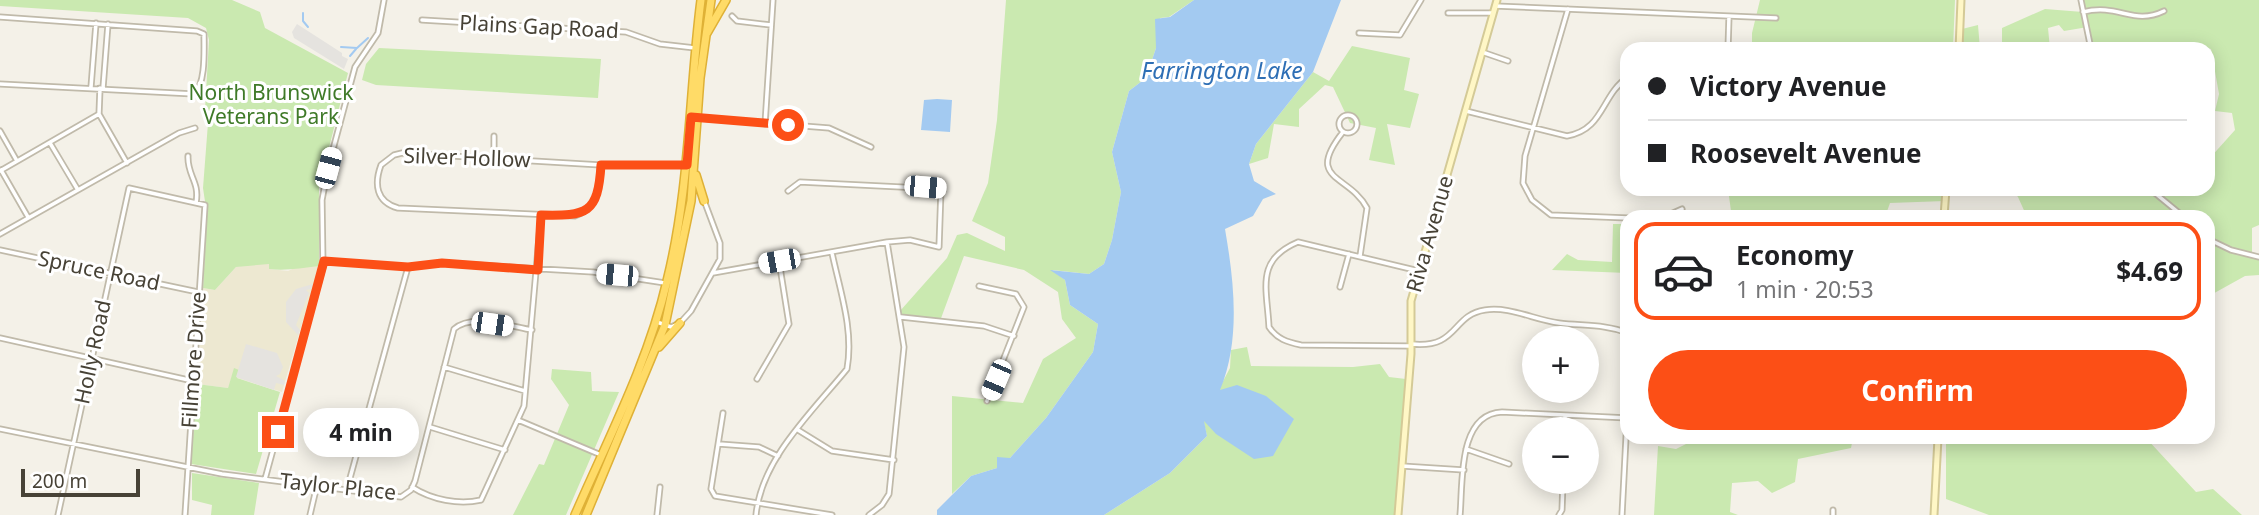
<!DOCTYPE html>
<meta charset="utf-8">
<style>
body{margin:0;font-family:"Noto Sans",sans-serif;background:#f2f2f2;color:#202124;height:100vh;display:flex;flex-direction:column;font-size:26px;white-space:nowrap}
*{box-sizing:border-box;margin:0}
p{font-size:23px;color:#757577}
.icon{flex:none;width:38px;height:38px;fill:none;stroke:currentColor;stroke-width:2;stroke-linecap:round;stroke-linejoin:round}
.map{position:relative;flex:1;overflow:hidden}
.details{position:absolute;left:1620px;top:210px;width:595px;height:234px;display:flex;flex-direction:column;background:#fff;border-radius:21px;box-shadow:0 4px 18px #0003}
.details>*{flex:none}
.hud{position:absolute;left:1620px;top:42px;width:595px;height:154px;border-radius:21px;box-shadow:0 4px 18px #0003;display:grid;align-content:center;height:154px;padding:0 28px;background:#fff}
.tools{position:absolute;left:1522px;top:326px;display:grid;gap:14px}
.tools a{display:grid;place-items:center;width:77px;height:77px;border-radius:50%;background:#fff;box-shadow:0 4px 18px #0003;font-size:35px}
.scale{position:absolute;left:21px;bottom:18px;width:119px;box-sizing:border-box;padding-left:7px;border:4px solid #474236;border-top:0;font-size:19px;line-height:24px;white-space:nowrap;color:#474236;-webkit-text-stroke:5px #fff;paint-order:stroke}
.end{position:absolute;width:32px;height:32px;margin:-16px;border:9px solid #fc4f16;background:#fff;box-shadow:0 0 0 4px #fff}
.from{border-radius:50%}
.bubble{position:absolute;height:49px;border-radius:24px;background:#fff;box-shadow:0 4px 18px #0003;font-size:23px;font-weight:700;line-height:49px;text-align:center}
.car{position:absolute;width:21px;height:42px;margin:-21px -10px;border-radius:9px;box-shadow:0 0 5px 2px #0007;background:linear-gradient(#fff 24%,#345 0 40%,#fff 0 76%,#345 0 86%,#fff 0)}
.hud b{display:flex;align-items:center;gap:24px;height:66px;font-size:26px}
.hud b+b{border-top:2px solid #e0e0e0}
.hud i{width:18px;height:18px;background:#202124}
ul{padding:12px 0 0;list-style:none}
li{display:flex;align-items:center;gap:21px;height:98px;margin:0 14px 10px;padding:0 14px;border:4px solid transparent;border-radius:21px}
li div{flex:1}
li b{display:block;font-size:26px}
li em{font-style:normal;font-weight:700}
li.active{border-color:#fc4f16}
li>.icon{width:63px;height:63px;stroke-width:1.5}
.primary-button{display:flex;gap:14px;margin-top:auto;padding:14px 28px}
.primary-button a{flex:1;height:80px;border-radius:42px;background:#fc4f16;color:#fff;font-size:28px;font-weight:700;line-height:80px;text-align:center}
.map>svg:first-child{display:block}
</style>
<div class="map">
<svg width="2259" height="515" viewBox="0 0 2259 515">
<rect width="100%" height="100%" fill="#f4f1e8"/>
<path fill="#ede8d1" d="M 256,263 L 269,264 L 269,269 L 288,271 L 299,266 L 319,266 L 282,392 L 232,376 L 228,388 L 197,384 L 203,288 L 215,290 L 236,267 Z"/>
<path fill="#cae9b0" d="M 0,0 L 232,0 L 260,12 L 265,28 L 348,73 L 319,187 L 319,266 C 301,268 286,271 269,269 L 269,264 L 236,267 L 215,290 L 203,288 L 207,215 L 203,188 L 208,123 L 205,110 L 209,40 L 206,28 L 188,18 L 0,6 Z
M 1006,0 L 1194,0 L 1169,17 L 1160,18 L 1156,48 L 1146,78 L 1129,91 L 1112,152 L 1121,192 L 1112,240 L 1104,264 L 1089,274 L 1052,270 L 1065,280 L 1070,305 L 1098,324 L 1093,352 L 1046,418 L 1010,458 L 997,468 L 971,476 L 952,494 L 952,396 L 1023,403 L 1043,359 L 1076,338 L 1062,319 L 1058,292 L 1024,270 L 964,256 L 940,321 L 902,318 L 900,311 L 947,258 L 957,235 L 967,233 L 1005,251 L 1005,237 L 972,221 L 988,183 L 997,120 Z
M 1760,0 L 1955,0 L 1953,49 L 1752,49 L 1752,33 Z
M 2081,0 L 2259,0 L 2259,225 L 2252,228 L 2252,256 L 2259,257 L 2259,275 L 2245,276 L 2209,296 L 2208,217 L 2027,217 L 2018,197 L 2011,189 L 2208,189 L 2209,159 L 2235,130 L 2232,113 L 2215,111 L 2219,94 L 2211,49 L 2189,45 L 2092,49 L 2088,27 L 2064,31 L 2059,25 L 2048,28 L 2050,49 L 2002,49 L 2002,28 L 2045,9 L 2083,12 Z
M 1978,25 L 1980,49 L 1958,49 L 1958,30 Z
M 1352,46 L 1410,58 L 1404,90 L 1419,94 L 1410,128 L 1387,124 L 1395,165 L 1369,160 L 1376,128 L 1350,123 L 1333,87 L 1325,85 L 1299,109 L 1299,127 L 1274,124 L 1268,158 L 1249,164 L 1256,144 L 1313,72 L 1329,81 Z
M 379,48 L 601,59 L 598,98 L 376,85 L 362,80 L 366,64 Z
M 1728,189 L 1945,189 L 1945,201 L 1890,203 L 1885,217 L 1720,217 L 1731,211 Z
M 1613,224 L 1621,224 L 1620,252 L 1627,256 L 1627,273 L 1552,270 L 1567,254 L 1578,260 L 1612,262 Z
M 1247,347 L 1251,366 L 1353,367 L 1380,364 L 1389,377 L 1406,379 L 1403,467 L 1398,515 L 1104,515 L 1170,473 L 1207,436 L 1203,419 L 1230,368 L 1231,350 Z
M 234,368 L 239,370 L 237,378 L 280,392 L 256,474 L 191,464 L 197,384 L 228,388 Z
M 552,369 L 591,372 L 592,391 L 619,392 L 566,515 L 513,515 L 539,464 L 544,465 L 569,405 L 551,379 Z
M 1689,438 L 1853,438 L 1851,448 L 1798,459 L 1795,482 L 1772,493 L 1758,481 L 1732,483 L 1730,512 L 1738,515 L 1654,515 L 1658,446 L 1676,449 L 1688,443 Z
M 1946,438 L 2146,438 L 2196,492 L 2213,489 L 2242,515 L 1989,515 L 1946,499 Z
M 192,473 L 259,483 L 254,515 L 211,515 L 212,505 L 192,500 Z"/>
<path fill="#e5e3df" d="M 297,24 L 342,53 L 342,56 L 348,59 L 344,69 L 294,38 L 292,32 Z
M 313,284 L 311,289 L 306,290 L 309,293 L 296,325 L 300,330 L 298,335 L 286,322 L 286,302 L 296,289 Z
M 246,344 L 277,353 L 283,367 L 280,374 L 276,376 L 285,381 L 284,385 L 276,383 L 274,390 L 236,377 Z"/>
<path fill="#a3caf1" d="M 1194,0 L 1341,0 L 1313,72 L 1256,144 L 1249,164 L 1254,181 L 1276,194 L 1263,199 L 1253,216 L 1225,229 C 1234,281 1241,340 1220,390 L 1237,385 L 1266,396 L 1294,419 L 1273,456 L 1254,459 L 1216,434 L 1204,421 L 1207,436 L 1170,473 L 1104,515 L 937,515 L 937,510 L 971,476 L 997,468 L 997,457 L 1010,458 L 1046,418 L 1093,352 L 1098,324 L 1070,305 L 1065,280 L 1050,270 L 1089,274 L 1104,264 L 1112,240 L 1121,192 L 1112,152 L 1129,91 L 1146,78 L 1156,48 L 1155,19 L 1170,17 Z
M 937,99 L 952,100 L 950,132 L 921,130 L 924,100 Z"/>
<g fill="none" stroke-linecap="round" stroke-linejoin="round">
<path stroke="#a3caf1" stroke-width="2" d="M 303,13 L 303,21 L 308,27
M 341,47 L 357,48 L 368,38
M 350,56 L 356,49"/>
<g stroke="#c0baaa" stroke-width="7">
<path id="street" d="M 2081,0 L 2091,49
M 1495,6 L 1776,18
M 1568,9 L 1525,156 L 1523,183 L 1532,200 L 1551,215 L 1628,218
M 2083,12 C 2119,3 2133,26 2164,11
M 1448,13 L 1492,13
M 732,16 L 737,21 L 771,25
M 0,17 L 197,31 L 204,34 C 204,50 206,84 194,94 L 0,84
M 422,20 L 626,32 L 660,44 L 695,48
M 1359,33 L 1400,35 L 1421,0
M 1728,49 L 1729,16
M 1482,52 L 1508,61
M 91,87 L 96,23
M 103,88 L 108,24
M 1466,111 L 1567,136 C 1604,130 1601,95 1628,77
M 99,114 L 127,163
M1339 124a9 9 0 1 1 18 0a9 9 0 1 1-18 0Z
M 699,118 L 829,128 L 871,147
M 765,124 L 773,0
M 0,131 L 17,161
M 1343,132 C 1304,181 1349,174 1367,208 L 1360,256
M 50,143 L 78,190
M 188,156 C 187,176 200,181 196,203
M 494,159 L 494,136
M 601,165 C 599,188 599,207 575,216 L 398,208 C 376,202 374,184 381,165 L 394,155 L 402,153 L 601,165 L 684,165
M 1,170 L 28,217
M 0,171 L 99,114 L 100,88
M 2150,189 L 2184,217
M 1664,217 L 1682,209
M 0,234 L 179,133 L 195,128
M 2208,239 L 2231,250 L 2259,257
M 0,250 L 198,292
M 325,261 L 408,267 L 442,263 L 593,272 L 665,283
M 713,273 L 887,242 L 910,240 L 939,247 L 941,189 L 800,182 L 788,191
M 979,286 L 1016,294 L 1024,307 L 987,401
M 1340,287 L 1349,254
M 901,317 L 984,326 L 1014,336
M 657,322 L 671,327 L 680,323 L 691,311 L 720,259 L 720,243 L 705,203
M 0,338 L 193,381
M 1411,344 C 1459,349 1451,315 1485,310 C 1509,306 1535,320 1559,323 C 1582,326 1605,324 1628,333
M 1411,346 L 1301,345 C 1287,342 1277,339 1269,327 C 1267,288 1255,260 1298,242 L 1419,271
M 444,367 L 525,391
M 757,379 L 789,324 L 779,261
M 723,413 L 711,489 L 715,496 L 832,515
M 518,420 L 601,455
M 430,427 L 505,450
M 0,429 L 222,474 L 401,497 L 411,490 L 415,481 L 454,329 C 472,313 509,326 532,330
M 1565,429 L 1565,415
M 798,430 L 832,451 L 894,460
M 719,444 L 759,447 L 778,456
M 1466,449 L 1509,464
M 1402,466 L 1464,470
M 265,479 L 323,267 L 322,200 L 328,168 L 355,67 L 378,33 L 384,0
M 412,487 C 432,500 459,505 481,500 L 524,406 L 541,215
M 347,489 L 408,267
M 58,515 L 129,188 L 205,205 L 185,515
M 310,515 L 317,485
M 657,515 L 660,487
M 756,515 C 761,459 813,411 847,369 C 854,330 840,291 832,253
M 869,515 L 882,505 L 889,494 L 904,347 L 887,242
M 1460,515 C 1463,484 1457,414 1502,412 L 1628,418
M 1559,515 L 1562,510 L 1563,481
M 1622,515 L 1627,418
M 1833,515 L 1833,510"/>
</g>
<g stroke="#d4ca97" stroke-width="9">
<path id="secondary" d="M 1959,49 L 1961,0
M 1944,217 L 1946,189
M 1398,515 L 1411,354 L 1411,301 L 1497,0
M 1934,515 L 1938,438"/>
</g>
<g stroke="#dfb136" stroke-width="10">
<path id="highway" d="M 707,33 L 726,0
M 696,175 L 704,201
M 659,347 L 680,323
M 575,515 C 608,439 648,363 667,281 C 690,189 689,94 701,0
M 586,515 L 665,325 L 691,201 L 700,78 L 711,0"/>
</g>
<use href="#street" stroke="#fff" stroke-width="3.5"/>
<use href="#secondary" stroke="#fff7c6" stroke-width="5"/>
<use href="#highway" stroke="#ffdb67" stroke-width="7"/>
</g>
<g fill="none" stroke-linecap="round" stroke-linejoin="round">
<path stroke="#fc4f16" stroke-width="9" d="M 278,432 L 324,261 L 408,267 L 442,263 L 538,270 L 541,215 C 587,216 598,214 601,165 L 687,165 L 691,117 L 788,125"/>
</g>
<g text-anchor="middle" stroke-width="6" stroke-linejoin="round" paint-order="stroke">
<g font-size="21" fill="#474236" stroke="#fff">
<text transform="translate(539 27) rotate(3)" y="7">Plains Gap Road</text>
<text transform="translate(467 158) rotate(2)" y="7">Silver Hollow</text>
<text transform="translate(1430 234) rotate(-74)" y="7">Riva Avenue</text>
<text transform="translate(99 271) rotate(12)" y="7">Spruce Road</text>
<text transform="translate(93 352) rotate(-78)" y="7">Holly Road</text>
<text transform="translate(194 360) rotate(-86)" y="7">Fillmore Drive</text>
<text transform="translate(338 487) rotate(6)" y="7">Taylor Place</text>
</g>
<g font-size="21" fill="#3f7a28" stroke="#fff">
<text x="271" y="100">North Brunswick<tspan x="271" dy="24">Veterans Park</tspan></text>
</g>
<g font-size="23" font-style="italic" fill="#2e6fb5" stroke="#fff">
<text x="1222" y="79">Farrington Lake</text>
</g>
</g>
</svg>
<div class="tools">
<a>+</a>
<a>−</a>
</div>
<div class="scale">200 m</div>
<i class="end from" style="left:788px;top:125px"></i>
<i class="end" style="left:278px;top:432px"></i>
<div class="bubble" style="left:303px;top:408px;width:116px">4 min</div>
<i class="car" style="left:328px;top:168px;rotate:15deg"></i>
<i class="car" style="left:925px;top:187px;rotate:95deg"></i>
<i class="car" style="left:779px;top:261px;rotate:260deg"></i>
<i class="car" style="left:617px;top:275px;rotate:275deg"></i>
<i class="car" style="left:492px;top:324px;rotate:98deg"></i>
<i class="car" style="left:996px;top:380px;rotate:203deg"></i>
<div class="hud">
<b><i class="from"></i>Victory Avenue</b>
<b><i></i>Roosevelt Avenue</b>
</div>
<section class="details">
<ul>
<li class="active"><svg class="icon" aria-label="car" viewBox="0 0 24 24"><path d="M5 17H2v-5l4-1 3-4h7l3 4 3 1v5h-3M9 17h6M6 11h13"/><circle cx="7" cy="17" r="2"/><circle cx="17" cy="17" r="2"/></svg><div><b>Economy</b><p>1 min · 20:53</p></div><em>$4.69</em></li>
</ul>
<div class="primary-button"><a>Confirm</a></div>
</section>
</div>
